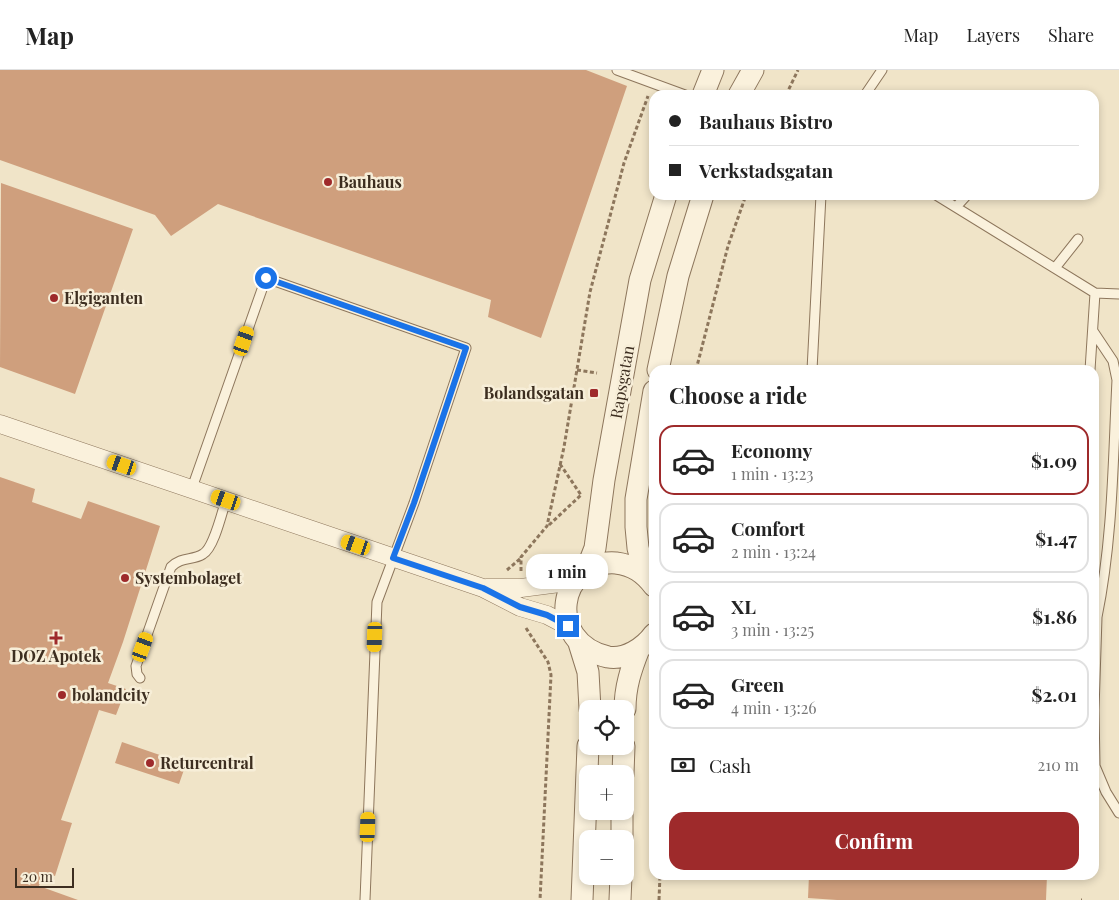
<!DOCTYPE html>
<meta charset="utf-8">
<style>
body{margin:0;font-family:"Playfair Display",serif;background:#f6f6f6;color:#222;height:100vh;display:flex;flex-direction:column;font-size:19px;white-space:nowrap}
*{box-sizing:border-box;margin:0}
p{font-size:16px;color:#767676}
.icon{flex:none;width:28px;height:28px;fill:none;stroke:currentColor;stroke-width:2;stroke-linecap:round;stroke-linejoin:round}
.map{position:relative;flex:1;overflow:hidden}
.details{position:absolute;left:649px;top:295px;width:450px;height:515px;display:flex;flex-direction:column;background:#fff;border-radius:15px;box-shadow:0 2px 8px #0003}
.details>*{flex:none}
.banner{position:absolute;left:649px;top:20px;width:450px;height:110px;border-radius:15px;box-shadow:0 2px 8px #0003;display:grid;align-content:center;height:110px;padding:0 20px;background:#fff}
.fabs{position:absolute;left:579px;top:630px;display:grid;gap:10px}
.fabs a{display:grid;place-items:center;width:55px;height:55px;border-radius:10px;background:#fff;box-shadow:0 2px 8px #0003;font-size:25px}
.scale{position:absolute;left:15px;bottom:12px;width:59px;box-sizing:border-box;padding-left:5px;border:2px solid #3d2e20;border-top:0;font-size:14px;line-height:18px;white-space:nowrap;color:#3d2e20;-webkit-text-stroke:4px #f7eed8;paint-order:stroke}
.end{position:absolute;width:22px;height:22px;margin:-11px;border:6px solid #1a73e8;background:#fff;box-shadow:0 0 0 2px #fff}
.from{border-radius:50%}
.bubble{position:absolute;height:35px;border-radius:15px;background:#fff;box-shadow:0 2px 8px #0003;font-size:16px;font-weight:700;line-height:35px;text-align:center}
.car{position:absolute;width:15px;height:30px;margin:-15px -8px;border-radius:6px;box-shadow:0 0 4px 1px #0007;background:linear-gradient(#f5c518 24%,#345 0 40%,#f5c518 0 76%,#345 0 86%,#f5c518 0)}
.banner b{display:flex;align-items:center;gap:18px;height:48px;font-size:19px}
.banner b+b{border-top:1px solid #e0e0e0}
.banner i{width:12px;height:12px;background:#222}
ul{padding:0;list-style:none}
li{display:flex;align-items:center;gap:15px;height:70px;margin:0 10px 8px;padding:0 10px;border:2px solid #e0e0e0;border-radius:15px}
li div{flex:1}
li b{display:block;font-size:19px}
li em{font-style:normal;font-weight:700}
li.selected{border-color:#9e2a2b}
li>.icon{width:45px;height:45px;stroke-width:1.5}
h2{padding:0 20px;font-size:22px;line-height:60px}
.pay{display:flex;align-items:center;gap:12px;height:55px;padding:0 20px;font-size:19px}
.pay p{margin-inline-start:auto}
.action{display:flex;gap:10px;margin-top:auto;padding:10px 20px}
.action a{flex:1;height:58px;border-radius:15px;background:#9e2a2b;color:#fff;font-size:20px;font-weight:700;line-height:58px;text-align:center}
header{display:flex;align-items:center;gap:30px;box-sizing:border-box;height:70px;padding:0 25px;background:#fff;border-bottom:1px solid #e0e0e0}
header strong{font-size:24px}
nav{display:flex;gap:28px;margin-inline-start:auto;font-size:18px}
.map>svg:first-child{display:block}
</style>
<header>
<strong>Map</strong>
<nav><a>Map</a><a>Layers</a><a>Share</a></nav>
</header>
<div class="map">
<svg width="1119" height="830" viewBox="0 0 1119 830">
<rect width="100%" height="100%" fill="#f0e4c8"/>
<path fill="#cf9f7d" d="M 0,0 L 586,0 L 627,16 L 541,268 L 488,247 L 491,230 L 218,134 L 171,166 L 155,145 L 0,90 Z
M 1,113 L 133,159 L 75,324 L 0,297 Z
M 0,407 L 35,419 L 32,432 L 81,449 L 88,431 L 160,456 L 123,572 L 108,613 L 126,619 L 116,645 L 99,640 L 61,750 L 72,753 L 55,806 L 43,802 L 39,816 L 78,830 L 0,830 Z
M 122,672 L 186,694 L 179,714 L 115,693 Z
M 809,805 L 1047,805 L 1046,830 L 837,830 L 808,828 Z"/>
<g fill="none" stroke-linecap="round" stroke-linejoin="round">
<g stroke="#8d765c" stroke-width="11">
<path id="service" d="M 617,0 L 685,25
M 865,25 L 882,0
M 936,125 L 1095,223 L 1119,224
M 956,137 L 967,125
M 1055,198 L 1078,169
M 1093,261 L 1113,291 L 1117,310 C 1113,389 1113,469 1097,547
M 812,300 L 821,125
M 1090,300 L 1095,223
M 192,418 L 266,208 L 466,278 L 414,433 L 377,532 L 365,830
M 1094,542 L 1097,547 L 1094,640 L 1095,696 L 1106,722 L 1119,743
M 140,608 L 137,604 L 136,596 L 171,497 C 182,486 192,491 203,484 C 214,478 222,442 226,430"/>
</g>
<g stroke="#8d765c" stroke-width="19">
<path id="minor" d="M 0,354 L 483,518 L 520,537 L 547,545 L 568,556
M 486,518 L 521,518 L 575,511"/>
</g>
<g stroke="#8d765c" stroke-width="23">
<path id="tertiary" d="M 703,25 L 713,0
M 739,25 L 753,0
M 658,300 L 678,206 L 703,125
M 586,501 L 595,478 L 604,410 L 640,210 L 666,125
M 646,506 L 638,478 L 636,457 L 636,429 L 654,321
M 654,516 C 644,503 633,495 616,493 C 558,489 544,572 608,587 C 625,590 644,578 654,564
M 579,573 L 588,602 L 590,639
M 625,639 C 625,617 631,599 639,579
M 623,704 L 624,676
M 622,769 L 622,741
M 582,830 L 588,676
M 620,830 L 621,806"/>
</g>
<path stroke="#8d765c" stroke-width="3" stroke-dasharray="4 2.5" stroke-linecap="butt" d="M 786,25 L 798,0
M 577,300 L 597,303
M 696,300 L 728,176 L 746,125
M 560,394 L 581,425
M 549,455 L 581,425
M 507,500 L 521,488
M 521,501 L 521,487 L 547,456 L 564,377 L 590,222 L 624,93 L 648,26
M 526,558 L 548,592 L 551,605 L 540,830
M 659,830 L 660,805
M 1081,830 L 1082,830"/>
<use href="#service" stroke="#faf1dc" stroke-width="9"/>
<use href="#minor" stroke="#faf1dc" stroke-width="18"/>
<use href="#tertiary" stroke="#faf1dc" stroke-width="21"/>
</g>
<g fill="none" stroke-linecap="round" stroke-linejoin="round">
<path stroke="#1a73e8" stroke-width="6" d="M 266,208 L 466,278 L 414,433 L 393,488 L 483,518 L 520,537 L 547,545 L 568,556"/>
</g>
<g fill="#9e2a2b" stroke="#f7eed8" stroke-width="2">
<circle cx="328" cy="112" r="5"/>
<circle cx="54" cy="228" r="5"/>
<rect x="589" y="318" width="10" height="10" rx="2.5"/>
<circle cx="125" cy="508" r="5"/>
<path d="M53.5 560.5h5v5h5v5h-5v5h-5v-5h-5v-5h5z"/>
<circle cx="62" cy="625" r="5"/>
<circle cx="150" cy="693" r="5"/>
</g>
<g text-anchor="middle" stroke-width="5" stroke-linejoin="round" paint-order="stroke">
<g font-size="16" font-weight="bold" fill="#3d2e20" stroke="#f7eed8" text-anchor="start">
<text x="338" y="118">Bauhaus</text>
<text x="64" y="234">Elgiganten</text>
<text x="584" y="329" text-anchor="end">Bolandsgatan</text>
<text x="135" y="514">Systembolaget</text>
<text x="56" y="592" text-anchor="middle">DOZ Apotek</text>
<text x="72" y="631">bolandcity</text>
<text x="160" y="699">Returcentral</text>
</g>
<g font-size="16" fill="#3d2e20" stroke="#f7eed8">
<text transform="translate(622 312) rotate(-80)" y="6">Rapsgatan</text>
</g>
</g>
</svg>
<div class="fabs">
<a><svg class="icon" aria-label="locate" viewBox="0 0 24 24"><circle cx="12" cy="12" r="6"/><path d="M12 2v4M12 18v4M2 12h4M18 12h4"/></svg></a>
<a>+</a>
<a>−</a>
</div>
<div class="scale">20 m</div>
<i class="end from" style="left:266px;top:208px"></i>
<i class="end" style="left:568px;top:556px"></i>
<div class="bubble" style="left:526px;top:484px;width:82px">1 min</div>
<i class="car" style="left:244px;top:271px;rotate:19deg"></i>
<i class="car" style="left:122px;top:395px;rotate:289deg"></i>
<i class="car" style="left:226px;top:430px;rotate:289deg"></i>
<i class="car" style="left:356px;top:475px;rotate:289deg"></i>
<i class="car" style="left:375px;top:567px;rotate:182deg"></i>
<i class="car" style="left:143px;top:577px;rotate:20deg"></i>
<i class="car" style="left:368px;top:757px;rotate:2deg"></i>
<div class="banner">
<b><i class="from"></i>Bauhaus Bistro</b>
<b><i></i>Verkstadsgatan</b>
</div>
<section class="details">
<h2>Choose a ride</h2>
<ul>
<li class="selected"><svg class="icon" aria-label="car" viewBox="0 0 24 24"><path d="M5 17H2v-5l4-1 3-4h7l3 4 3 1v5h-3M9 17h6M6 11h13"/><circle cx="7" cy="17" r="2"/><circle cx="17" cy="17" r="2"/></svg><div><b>Economy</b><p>1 min · 13:23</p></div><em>$1.09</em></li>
<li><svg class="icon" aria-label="car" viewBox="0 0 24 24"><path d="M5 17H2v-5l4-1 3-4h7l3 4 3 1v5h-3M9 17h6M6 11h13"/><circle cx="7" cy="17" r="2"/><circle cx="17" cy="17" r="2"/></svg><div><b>Comfort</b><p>2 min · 13:24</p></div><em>$1.47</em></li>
<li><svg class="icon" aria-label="car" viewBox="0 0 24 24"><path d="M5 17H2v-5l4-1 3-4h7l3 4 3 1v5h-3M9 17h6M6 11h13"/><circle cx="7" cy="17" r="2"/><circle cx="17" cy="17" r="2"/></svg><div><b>XL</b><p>3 min · 13:25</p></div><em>$1.86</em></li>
<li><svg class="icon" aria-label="car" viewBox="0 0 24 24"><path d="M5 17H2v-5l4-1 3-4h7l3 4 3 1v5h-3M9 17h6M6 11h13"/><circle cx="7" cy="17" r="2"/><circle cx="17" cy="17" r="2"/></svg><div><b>Green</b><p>4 min · 13:26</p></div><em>$2.01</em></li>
</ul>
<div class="pay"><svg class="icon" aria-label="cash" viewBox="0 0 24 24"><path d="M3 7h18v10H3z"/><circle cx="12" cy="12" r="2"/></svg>Cash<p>210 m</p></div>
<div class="action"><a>Confirm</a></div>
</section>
</div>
